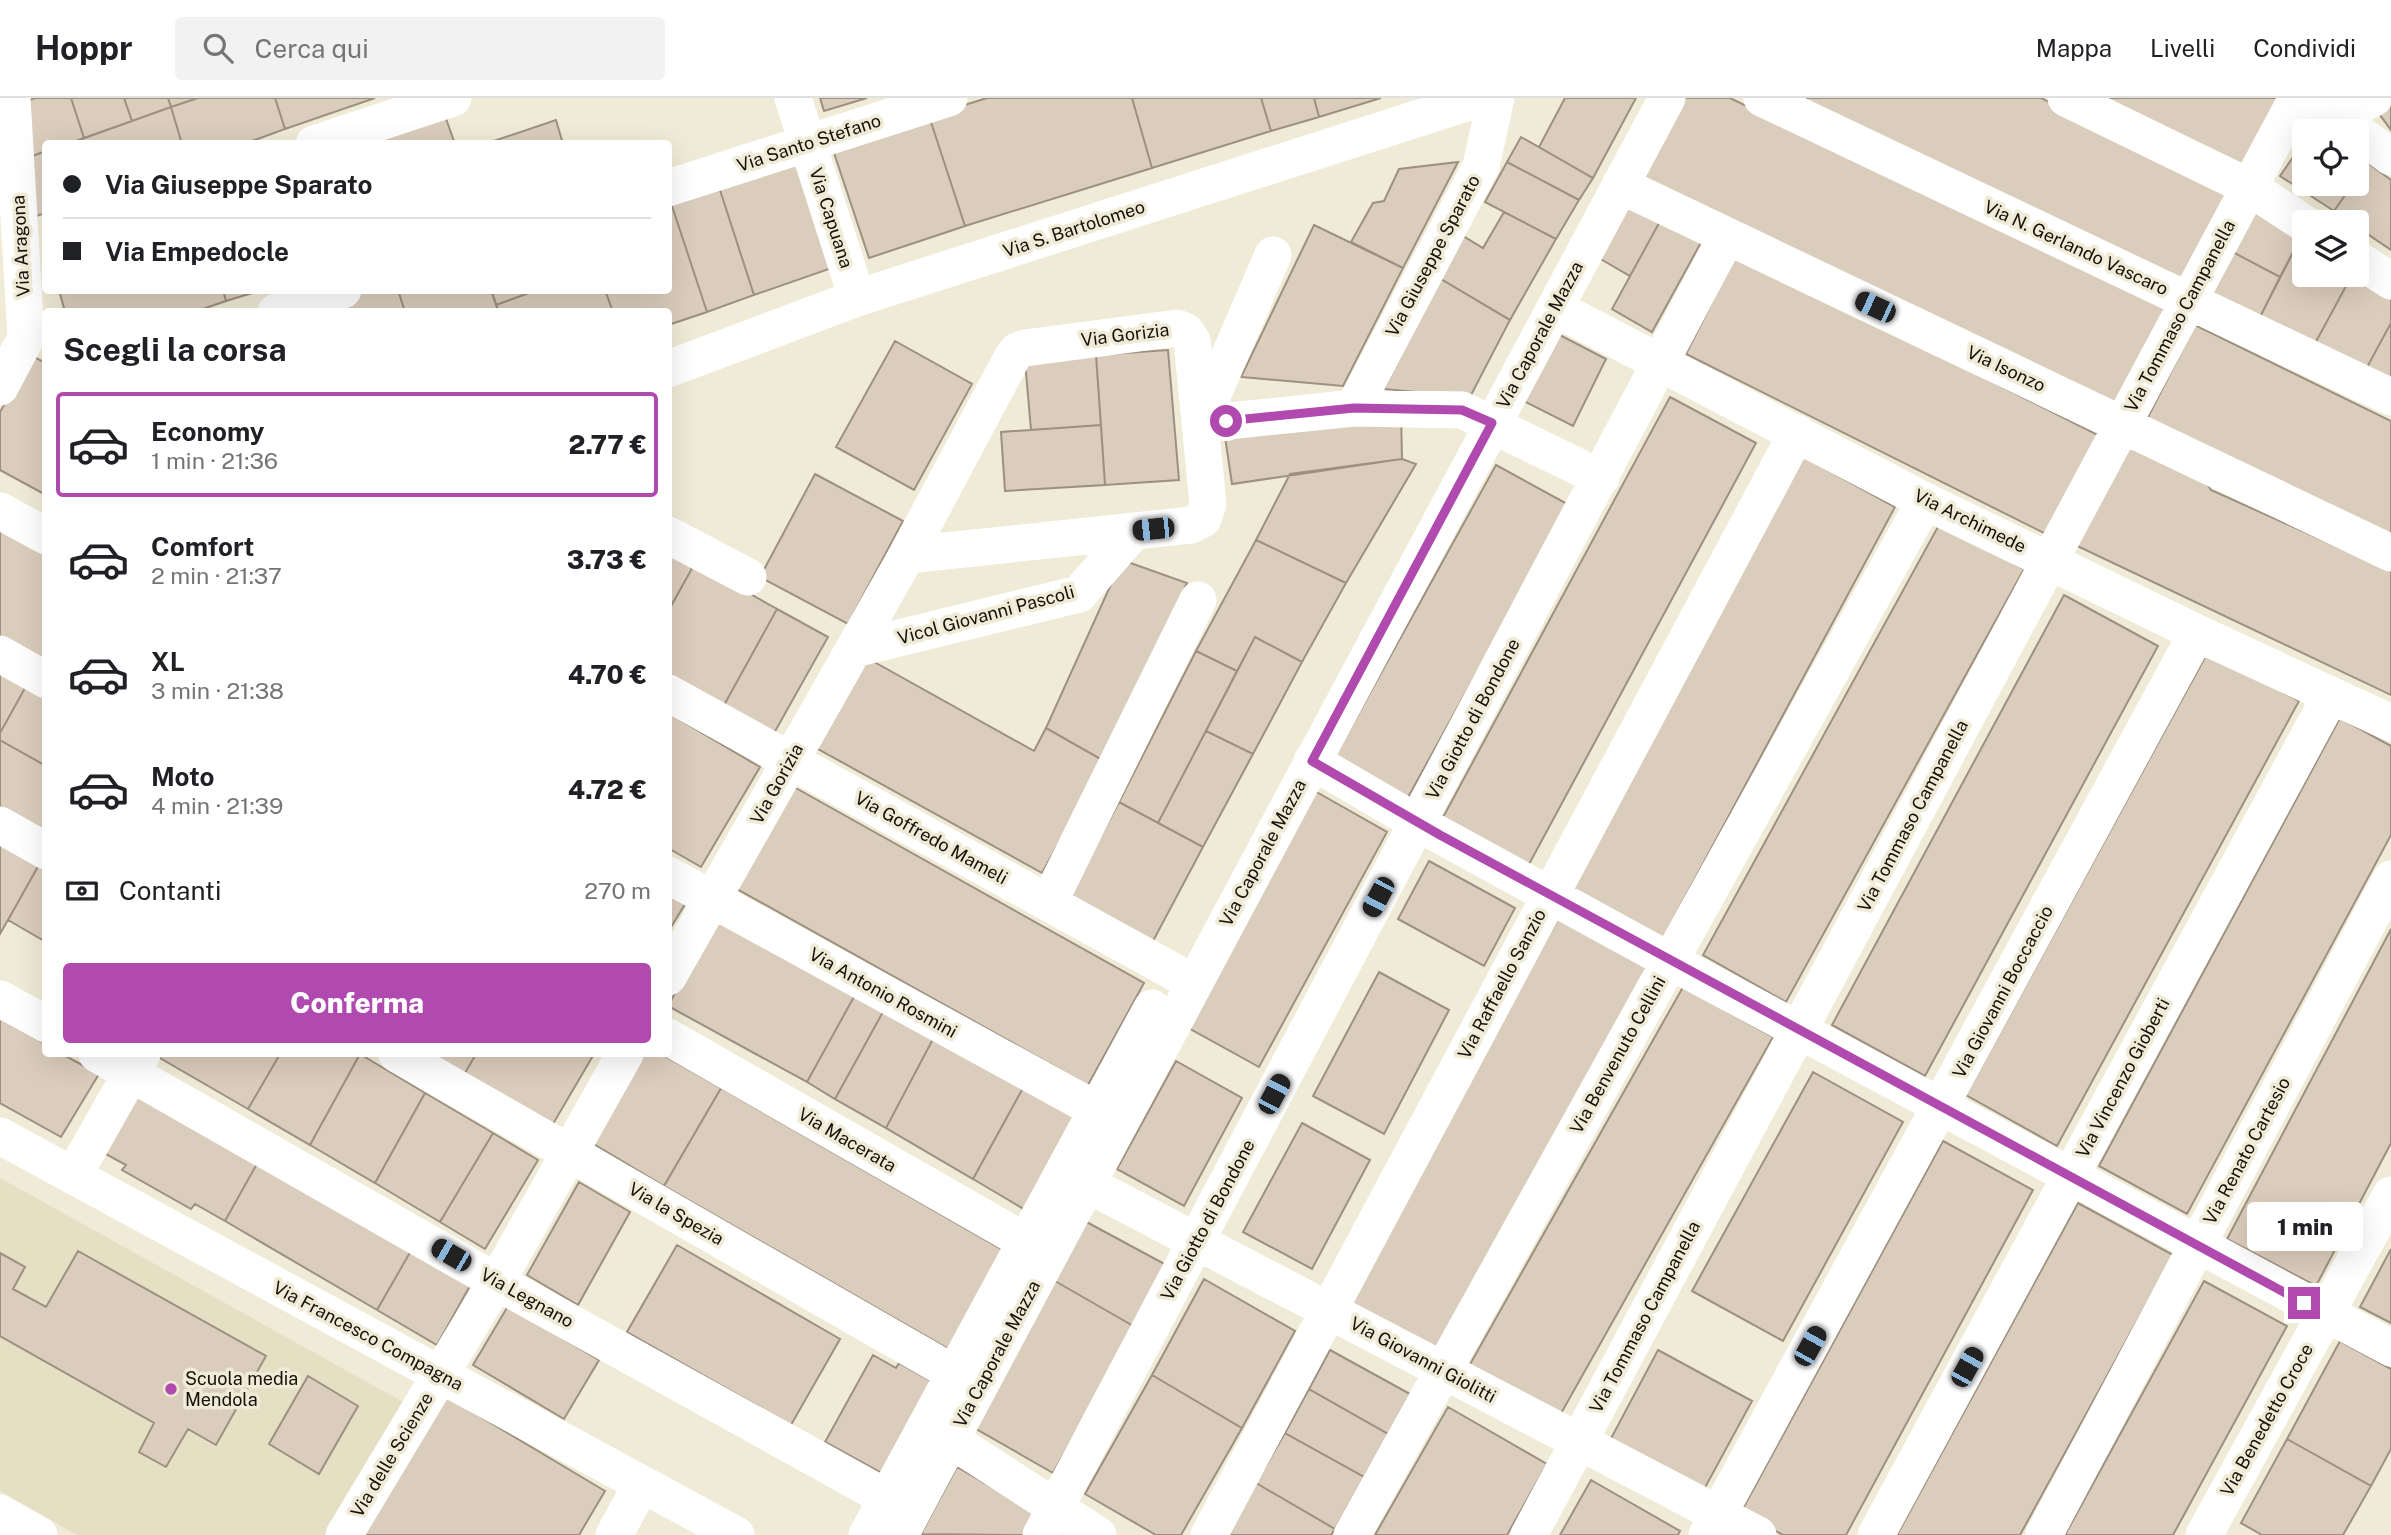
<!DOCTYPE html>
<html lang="it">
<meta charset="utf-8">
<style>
body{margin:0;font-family:"Public Sans",sans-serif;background:#f2f2f2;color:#202124;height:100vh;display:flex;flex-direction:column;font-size:26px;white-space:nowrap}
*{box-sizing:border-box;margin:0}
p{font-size:23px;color:#757577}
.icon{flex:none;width:38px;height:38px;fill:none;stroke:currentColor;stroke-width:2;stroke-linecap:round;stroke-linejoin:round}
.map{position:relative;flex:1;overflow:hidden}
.details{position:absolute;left:42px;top:210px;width:630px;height:749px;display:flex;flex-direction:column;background:#fff;border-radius:7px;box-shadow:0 7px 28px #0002}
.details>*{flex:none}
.guide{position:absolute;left:42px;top:42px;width:630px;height:154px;border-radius:7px;box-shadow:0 7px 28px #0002;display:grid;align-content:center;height:154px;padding:0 21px;background:#fff}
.tools{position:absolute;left:2292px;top:21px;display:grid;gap:14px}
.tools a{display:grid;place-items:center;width:77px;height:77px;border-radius:7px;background:#fff;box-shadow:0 7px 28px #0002;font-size:35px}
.end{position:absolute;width:32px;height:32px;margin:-16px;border:9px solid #b04aaf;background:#fff;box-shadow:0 0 0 4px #fff}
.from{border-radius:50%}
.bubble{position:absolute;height:49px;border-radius:7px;background:#fff;box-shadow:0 7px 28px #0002;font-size:23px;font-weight:800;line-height:49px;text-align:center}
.car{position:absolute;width:21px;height:42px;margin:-21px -10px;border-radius:9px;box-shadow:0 0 5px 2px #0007;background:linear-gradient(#222 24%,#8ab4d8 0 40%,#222 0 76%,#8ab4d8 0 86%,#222 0)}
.guide b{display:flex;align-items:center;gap:24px;height:66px;font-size:26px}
.guide b+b{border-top:2px solid #e0e0e0}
.guide i{width:18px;height:18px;background:#202124}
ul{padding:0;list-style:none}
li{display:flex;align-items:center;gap:21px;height:105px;margin:0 14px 10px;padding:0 7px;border:4px solid transparent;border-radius:7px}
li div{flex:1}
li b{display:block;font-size:26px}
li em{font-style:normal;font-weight:800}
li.active{border-color:#b04aaf}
li>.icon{width:63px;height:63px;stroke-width:1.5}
h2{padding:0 21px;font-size:32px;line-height:84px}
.pay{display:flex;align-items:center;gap:18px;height:77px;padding:0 21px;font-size:26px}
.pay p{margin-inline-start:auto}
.action{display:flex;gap:14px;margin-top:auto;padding:14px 21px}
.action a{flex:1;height:80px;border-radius:7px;background:#b04aaf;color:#fff;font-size:28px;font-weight:800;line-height:80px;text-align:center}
header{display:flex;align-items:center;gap:42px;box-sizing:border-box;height:98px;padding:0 35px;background:#fff;border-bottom:2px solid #e0e0e0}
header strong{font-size:33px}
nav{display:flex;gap:38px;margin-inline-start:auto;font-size:24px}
.search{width:490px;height:63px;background:#f2f2f2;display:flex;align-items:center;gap:18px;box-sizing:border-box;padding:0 24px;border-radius:7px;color:#757577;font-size:26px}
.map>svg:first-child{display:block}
</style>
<header>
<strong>Hoppr</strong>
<div class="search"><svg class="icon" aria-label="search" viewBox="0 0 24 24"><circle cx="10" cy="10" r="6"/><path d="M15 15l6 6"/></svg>Cerca qui</div>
<nav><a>Mappa</a><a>Livelli</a><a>Condividi</a></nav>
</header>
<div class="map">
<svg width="2391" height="1437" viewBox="0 0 2391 1437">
<rect width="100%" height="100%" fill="#efebd6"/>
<path fill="#e5dfc3" d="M 0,1080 L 403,1304 L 327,1437 L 77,1437 L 0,1393 Z"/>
<path fill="#dbcdbc" stroke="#9d9080" stroke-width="2" d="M 35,0 L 71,0 L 84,40 L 68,46 L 46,46 L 46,53 L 27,60 L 21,5 Z
M 71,0 L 124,0 L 132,23 L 84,40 Z
M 124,0 L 168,0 L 171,9 L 132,23 Z
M 168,0 L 198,0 L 171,9 Z
M 198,0 L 275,0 L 285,31 L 244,46 L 182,46 L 171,9 Z
M 275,0 L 375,0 L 285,31 Z
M 820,0 L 867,0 L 824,13 Z
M 987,0 L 1132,0 L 1152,70 L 965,128 L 929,18 Z
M 1132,0 L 1261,0 L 1271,33 L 1152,70 Z
M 1261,0 L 1314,0 L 1319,19 L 1271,33 Z
M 1314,0 L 1381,0 L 1319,19 Z
M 1565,0 L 1636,0 L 1593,80 L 1539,49 Z
M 1675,0 L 1730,0 L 2171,213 L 2122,315 L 1636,81 Z
M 1797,0 L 2041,0 L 2234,93 L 2188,188 Z
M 2084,0 L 2283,0 L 2247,79 Z
M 2391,0 L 2391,32 L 2374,9 Z
M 171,9 L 182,46 L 68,46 L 132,23 Z
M 444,15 L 455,46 L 353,46 Z
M 929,18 L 965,128 L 869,160 L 832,49 Z
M 556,22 L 563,46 L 485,46 Z
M 1521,39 L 1593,80 L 1579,102 L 1507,64 Z
M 2305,42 L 2305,86 L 2353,86 L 2334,113 L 2280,78 Z
M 46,53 L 46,115 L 30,120 L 27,60 Z
M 2357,58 L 2368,65 L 2357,80 Z
M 796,63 L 832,170 L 754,197 L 719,89 Z
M 1458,64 L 1403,170 L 1351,144 L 1373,105 L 1384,103 L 1399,71 Z
M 1507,64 L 1579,102 L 1556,141 L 1485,104 Z
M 2368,65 L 2391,82 L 2391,152 L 2357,129 L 2357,124 L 2351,124 L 2334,113 L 2353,86 L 2357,86 L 2357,80 Z
M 719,89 L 754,197 L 707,214 L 671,105 Z
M 1631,98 L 1664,116 L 1630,178 L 1597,159 Z
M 2255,102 L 2304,133 L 2280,179 L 2227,151 Z
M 671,105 L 707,214 L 668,227 L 668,214 L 613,214 L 605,192 L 668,192 L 668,106 Z
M 1504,114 L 1556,141 L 1510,222 L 1441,181 L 1458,135 L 1483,150 Z
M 1664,116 L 1704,139 L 1652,234 L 1612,211 Z
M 1314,127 L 1403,170 L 1343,288 L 1241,279 Z
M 2304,133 L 2305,177 L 2352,177 L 2312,251 L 2257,225 Z
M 2227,151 L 2280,179 L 2257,225 L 2203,198 Z
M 1736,156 L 2100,338 L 2050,438 L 1686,256 Z
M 2352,177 L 2391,191 L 2391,225 L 2365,273 L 2312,251 Z
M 1441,181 L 1510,222 L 1470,299 L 1384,291 Z
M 59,192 L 223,192 L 226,203 L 194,214 L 65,214 Z
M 223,192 L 262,192 L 226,203 Z
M 360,192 L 398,192 L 405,214 L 304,214 Z
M 398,192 L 491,192 L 499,214 L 405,214 Z
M 491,192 L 537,192 L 496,207 Z
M 537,192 L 605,192 L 613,214 L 499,214 L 496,207 Z
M 2391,225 L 2391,285 L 2365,273 Z
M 2195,227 L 2391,323 L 2391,437 L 2147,321 Z
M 1554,234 L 1606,261 L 1573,328 L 1520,301 Z
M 895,243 L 972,286 L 914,392 L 836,349 Z
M 1168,252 L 1179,382 L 1105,387 L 1096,257 Z
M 1096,257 L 1101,327 L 1031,332 L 1025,263 Z
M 32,258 L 46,265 L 46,397 L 0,372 L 0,314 Z
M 1670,299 L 1756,345 L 1527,770 L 1441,723 Z
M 1401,314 L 1402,361 L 1232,386 L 1225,339 Z
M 1101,327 L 1105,387 L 1005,393 L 1001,334 Z
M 2126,337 L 2202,378 L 2211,392 L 2391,473 L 2391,597 L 2071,445 Z
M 1804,359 L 1895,409 L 1662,842 L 1570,793 Z
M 1402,361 L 1416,366 L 1346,485 L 1256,442 L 1290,376 Z
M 1496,367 L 1569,407 L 1406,703 L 1333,662 Z
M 815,376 L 903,423 L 848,526 L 760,479 Z
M 1940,425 L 2024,471 L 1786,904 L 1703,857 Z
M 0,426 L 46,452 L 46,566 L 0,540 Z
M 1256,442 L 1346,485 L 1302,564 L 1255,539 L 1237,573 L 1196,553 Z
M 668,450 L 695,465 L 669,512 L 668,512 Z
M 1122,462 L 1187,485 L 1104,663 L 1046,630 Z
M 695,465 L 777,511 L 723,609 L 668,578 L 668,513 Z
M 2064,497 L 2158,548 L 1925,978 L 1832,927 Z
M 777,511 L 828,539 L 773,637 L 723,609 Z
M 1255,539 L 1302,564 L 1253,656 L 1206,633 Z
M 2209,552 L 2299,603 L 2057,1048 L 1966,997 Z
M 1196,553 L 1237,573 L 1158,725 L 1119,704 Z
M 860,556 L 1034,653 L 1046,630 L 1104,663 L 1042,775 L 809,646 Z
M 0,575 L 25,590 L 0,635 Z
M 25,590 L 46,601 L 46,668 L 0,642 L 0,635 Z
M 668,615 L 760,669 L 701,769 L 668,750 Z
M 2340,620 L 2391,648 L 2391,737 L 2187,1116 L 2099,1068 Z
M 1206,633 L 1253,656 L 1203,749 L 1158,725 Z
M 0,642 L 46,668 L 46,734 L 0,709 Z
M 794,689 L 1144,885 L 1088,987 L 737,791 Z
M 1313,692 L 1387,734 L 1259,969 L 1185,928 Z
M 1119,704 L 1203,749 L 1152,845 L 1068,801 Z
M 0,742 L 40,765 L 0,836 Z
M 1429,763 L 1515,810 L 1484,868 L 1398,821 Z
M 40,765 L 46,768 L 46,844 L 8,822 Z
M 668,792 L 687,803 L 668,834 Z
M 716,820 L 855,897 L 807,984 L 668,908 Z
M 1558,821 L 1647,870 L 1436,1254 L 1348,1204 Z
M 2391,831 L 2391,1045 L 2316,1188 L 2227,1141 Z
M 1379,874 L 1449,912 L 1384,1036 L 1313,998 Z
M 1683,889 L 1773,939 L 1559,1319 L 1469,1268 Z
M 855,897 L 884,912 L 835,1001 L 807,984 Z
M 884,912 L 933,941 L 886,1030 L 835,1001 Z
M 0,921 L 46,946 L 46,956 L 62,956 L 99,976 L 61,1039 L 0,1005 Z
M 933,941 L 1023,990 L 973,1081 L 886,1030 Z
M 153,956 L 280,956 L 248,1011 Z
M 280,956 L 360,956 L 310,1047 L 248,1011 Z
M 360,956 L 425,995 L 375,1085 L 310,1047 Z
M 431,956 L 476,956 L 465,975 Z
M 476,956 L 594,956 L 553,1026 L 465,975 Z
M 642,956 L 661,956 L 721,990 L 664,1088 L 592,1045 Z
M 1176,963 L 1242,1000 L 1184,1108 L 1117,1071 Z
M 1813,974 L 1903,1024 L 1783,1243 L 1692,1193 Z
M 130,989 L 258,1064 L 225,1123 L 195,1106 L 191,1111 L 122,1072 L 126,1067 L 95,1050 Z
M 721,990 L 1008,1155 L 952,1253 L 664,1088 Z
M 1023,990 L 1083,1023 L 1032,1116 L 973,1081 Z
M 425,995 L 493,1035 L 440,1124 L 375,1085 Z
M 1302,1025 L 1370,1062 L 1312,1171 L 1243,1134 Z
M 493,1035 L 538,1062 L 485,1151 L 440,1124 Z
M 1943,1043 L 2033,1092 L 1846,1437 L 1783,1437 L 1741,1414 Z
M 258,1064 L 412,1151 L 377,1212 L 225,1123 Z
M 579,1084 L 630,1114 L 578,1207 L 527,1177 Z
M 2078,1105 L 2173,1157 L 2020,1437 L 1897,1437 Z
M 1081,1121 L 1170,1169 L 1135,1229 L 1048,1179 Z
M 677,1147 L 840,1241 L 791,1327 L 627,1234 Z
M 412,1151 L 471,1186 L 437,1247 L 377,1212 Z
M 2391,1151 L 2391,1225 L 2360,1209 Z
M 78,1153 L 266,1258 L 216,1347 L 188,1331 L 166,1369 L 139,1354 L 154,1325 L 0,1238 L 0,1155 L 25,1169 L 13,1191 L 46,1209 Z
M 1048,1179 L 1135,1229 L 1053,1375 L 971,1328 Z
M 1204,1181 L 1295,1233 L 1242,1330 L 1152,1277 Z
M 2204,1183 L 2287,1228 L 2173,1437 L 2065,1437 Z
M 508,1208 L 599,1262 L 564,1321 L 473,1267 Z
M 2340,1243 L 2391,1271 L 2391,1351 L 2371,1388 L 2287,1341 Z
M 1330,1252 L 1410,1296 L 1388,1336 L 1309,1291 Z
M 1658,1252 L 1752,1303 L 1701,1397 L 1608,1346 Z
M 873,1257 L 896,1270 L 899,1265 L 936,1286 L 885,1377 L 825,1344 Z
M 1152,1277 L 1242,1330 L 1181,1437 L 1156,1437 L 1085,1396 Z
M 308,1278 L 358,1308 L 319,1376 L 269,1346 Z
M 1309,1291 L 1388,1336 L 1364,1379 L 1285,1335 Z
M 439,1294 L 605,1393 L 579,1437 L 354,1437 Z
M 1448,1309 L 1547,1366 L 1507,1437 L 1375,1437 Z
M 1285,1335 L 1364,1379 L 1335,1431 L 1256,1385 Z
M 2287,1341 L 2371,1388 L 2343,1437 L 2262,1437 L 2241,1425 Z
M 957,1369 L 1036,1415 L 1023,1437 L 921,1436 Z
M 1591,1382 L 1680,1433 L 1678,1437 L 1560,1437 Z
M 1256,1385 L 1335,1431 L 1331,1437 L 1227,1437 Z"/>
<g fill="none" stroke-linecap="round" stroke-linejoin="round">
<path stroke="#fff" stroke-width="37" d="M 793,0 L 857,200
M 1762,0 L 2391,299
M 2066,0 L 2249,89 L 2305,126
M 2306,0 L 2356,33
M 2336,19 L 2374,0
M 2357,34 L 2391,59
M 314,46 L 453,0
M 1620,87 L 2391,455
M 668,90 L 949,0
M 1273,157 L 1200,326 L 1354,310 L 1462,312 L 1601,380
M 2357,161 L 2391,183
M 1555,210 L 1925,403 L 2197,535 L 2391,625
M 276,214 L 343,192
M 668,271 L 857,200 L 1482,0
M 0,289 L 26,240 L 12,0
M 1354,310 L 1481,68 L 1496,0
M 0,413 L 46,438
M 668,437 L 748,479
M 854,551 L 1079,496 L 1134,433
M 0,556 L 46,582
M 668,595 L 1194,885
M 1312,663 L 1418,725 L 1670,863 L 2391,1250
M 0,727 L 46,753
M 668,777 L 1097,1012
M 1049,804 L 1198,502
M 668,879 L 907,457 L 1013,258 L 1017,253 L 1025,250 L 1177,230 L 1186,234 L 1192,243 L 1208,406 L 1203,421 L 1191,427 L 907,457
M 0,901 L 46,926
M 668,939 L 1026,1144
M 97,956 L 497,1184 L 887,1400
M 397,956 L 955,1276
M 0,1038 L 736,1437
M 73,1078 L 142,956
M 1087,1086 L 1758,1437
M 951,1342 L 1098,1437
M 0,1415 L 39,1437
M 344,1437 L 505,1169 L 625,956
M 614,1437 L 642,1386
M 867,1437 L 1152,910
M 900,1437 L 1667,0
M 1041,1437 L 1727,138
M 1209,1437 L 1797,335
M 1352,1437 L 1925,403
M 1529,1437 L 2297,0
M 1707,1437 L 2197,535
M 1876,1437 L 2331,597
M 2044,1437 L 2391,781
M 2204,1437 L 2391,1097"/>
</g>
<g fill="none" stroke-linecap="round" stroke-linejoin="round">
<path stroke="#b04aaf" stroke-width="9" d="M 1226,323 L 1354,310 L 1462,312 L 1492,325 L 1312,663 L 1440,737 L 2304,1205"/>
</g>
<circle fill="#b04aaf" stroke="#efebd6" stroke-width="2.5" cx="171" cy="1291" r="7"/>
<g text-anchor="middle" stroke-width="7" stroke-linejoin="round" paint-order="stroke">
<g font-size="18" fill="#13110a" stroke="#efebd6">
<text transform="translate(809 45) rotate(-18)" y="6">Via Santo Stefano</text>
<text transform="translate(831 120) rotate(72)" y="6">Via Capuana</text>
<text transform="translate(1074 131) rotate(-18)" y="6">Via S. Bartolomeo</text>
<text transform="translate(21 148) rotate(-93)" y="6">Via Aragona</text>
<text transform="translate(2076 150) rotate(25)" y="6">Via N. Gerlando Vascaro</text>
<text transform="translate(1433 158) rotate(-62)" y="6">Via Giuseppe Sparato</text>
<text transform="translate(2180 218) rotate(-62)" y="6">Via Tommaso Campanella</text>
<text transform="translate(1125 237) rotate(-7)" y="6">Via Gorizia</text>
<text transform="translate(1540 237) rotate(-62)" y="6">Via Caporale Mazza</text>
<text transform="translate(2006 271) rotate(25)" y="6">Via Isonzo</text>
<text transform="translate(1970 423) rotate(26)" y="6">Via Archimede</text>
<text transform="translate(986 517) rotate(-15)" y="6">Vicol Giovanni Pascoli</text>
<text transform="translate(1473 621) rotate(-62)" y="6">Via Giotto di Bondone</text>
<text transform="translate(777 686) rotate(-61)" y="6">Via Gorizia</text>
<text transform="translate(1913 718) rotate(-62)" y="6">Via Tommaso Campanella</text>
<text transform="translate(931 740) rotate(29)" y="6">Via Goffredo Mameli</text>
<text transform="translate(1263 755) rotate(-62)" y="6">Via Caporale Mazza</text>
<text transform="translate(1502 886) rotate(-62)" y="6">Via Raffaello Sanzio</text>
<text transform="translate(2003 894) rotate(-62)" y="6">Via Giovanni Boccaccio</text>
<text transform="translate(883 895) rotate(29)" y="6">Via Antonio Rosmini</text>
<text transform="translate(1618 957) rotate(-61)" y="6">Via Benvenuto Cellini</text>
<text transform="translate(2123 980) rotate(-62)" y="6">Via Vincenzo Gioberti</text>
<text transform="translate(847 1042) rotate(30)" y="6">Via Macerata</text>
<text transform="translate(2247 1053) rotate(-62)" y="6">Via Renato Cartesio</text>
<text transform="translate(676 1116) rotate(30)" y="6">Via la Spezia</text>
<text transform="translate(1208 1122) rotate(-62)" y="6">Via Giotto di Bondone</text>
<text transform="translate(527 1200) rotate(29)" y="6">Via Legnano</text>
<text transform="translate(1645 1219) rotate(-62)" y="6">Via Tommaso Campanella</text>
<text transform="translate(368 1238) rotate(28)" y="6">Via Francesco Compagna</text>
<text transform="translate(997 1256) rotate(-62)" y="6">Via Caporale Mazza</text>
<text transform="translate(1423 1262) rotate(28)" y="6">Via Giovanni Giolitti</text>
<text transform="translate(2267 1322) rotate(-61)" y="6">Via Benedetto Croce</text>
<text transform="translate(392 1357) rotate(-59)" y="6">Via delle Scienze</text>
</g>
<g font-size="18" fill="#13110a" stroke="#efebd6" text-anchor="start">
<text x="185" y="1287">Scuola media<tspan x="185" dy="21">Mendola</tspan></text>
</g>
</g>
</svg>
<div class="tools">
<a><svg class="icon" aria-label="locate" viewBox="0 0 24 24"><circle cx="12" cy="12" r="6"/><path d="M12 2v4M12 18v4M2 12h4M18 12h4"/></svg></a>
<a><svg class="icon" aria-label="layers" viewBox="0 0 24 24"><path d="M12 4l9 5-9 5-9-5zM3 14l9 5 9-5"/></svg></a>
</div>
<i class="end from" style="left:1226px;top:323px"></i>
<i class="end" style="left:2304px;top:1205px"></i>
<div class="bubble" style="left:2247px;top:1104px;width:116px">1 min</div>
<i class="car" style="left:1875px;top:209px;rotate:295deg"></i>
<i class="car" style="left:1153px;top:431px;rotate:264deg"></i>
<i class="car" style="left:1378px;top:799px;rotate:208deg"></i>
<i class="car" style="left:1274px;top:996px;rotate:28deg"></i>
<i class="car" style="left:451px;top:1157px;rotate:300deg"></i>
<i class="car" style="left:1810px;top:1248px;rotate:29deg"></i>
<i class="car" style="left:1967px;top:1269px;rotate:29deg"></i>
<div class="guide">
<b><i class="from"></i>Via Giuseppe Sparato</b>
<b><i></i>Via Empedocle</b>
</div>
<section class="details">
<h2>Scegli la corsa</h2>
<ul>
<li class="active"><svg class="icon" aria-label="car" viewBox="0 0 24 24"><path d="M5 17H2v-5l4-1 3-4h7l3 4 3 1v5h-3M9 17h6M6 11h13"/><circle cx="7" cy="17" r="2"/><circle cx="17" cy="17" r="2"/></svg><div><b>Economy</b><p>1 min · 21:36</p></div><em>2.77 €</em></li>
<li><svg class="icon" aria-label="car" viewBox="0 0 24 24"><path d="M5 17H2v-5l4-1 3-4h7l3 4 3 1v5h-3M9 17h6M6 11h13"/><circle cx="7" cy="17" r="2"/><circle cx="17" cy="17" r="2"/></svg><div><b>Comfort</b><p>2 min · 21:37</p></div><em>3.73 €</em></li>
<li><svg class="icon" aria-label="car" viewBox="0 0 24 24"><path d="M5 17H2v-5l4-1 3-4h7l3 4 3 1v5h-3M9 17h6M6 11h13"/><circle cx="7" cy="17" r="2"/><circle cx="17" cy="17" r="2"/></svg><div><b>XL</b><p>3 min · 21:38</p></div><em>4.70 €</em></li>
<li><svg class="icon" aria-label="car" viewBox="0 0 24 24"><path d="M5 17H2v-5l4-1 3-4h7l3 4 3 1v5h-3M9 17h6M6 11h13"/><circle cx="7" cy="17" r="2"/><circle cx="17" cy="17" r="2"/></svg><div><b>Moto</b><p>4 min · 21:39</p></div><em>4.72 €</em></li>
</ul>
<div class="pay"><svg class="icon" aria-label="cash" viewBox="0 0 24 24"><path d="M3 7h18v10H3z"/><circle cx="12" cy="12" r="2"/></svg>Contanti<p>270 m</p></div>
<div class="action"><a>Conferma</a></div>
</section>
</div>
